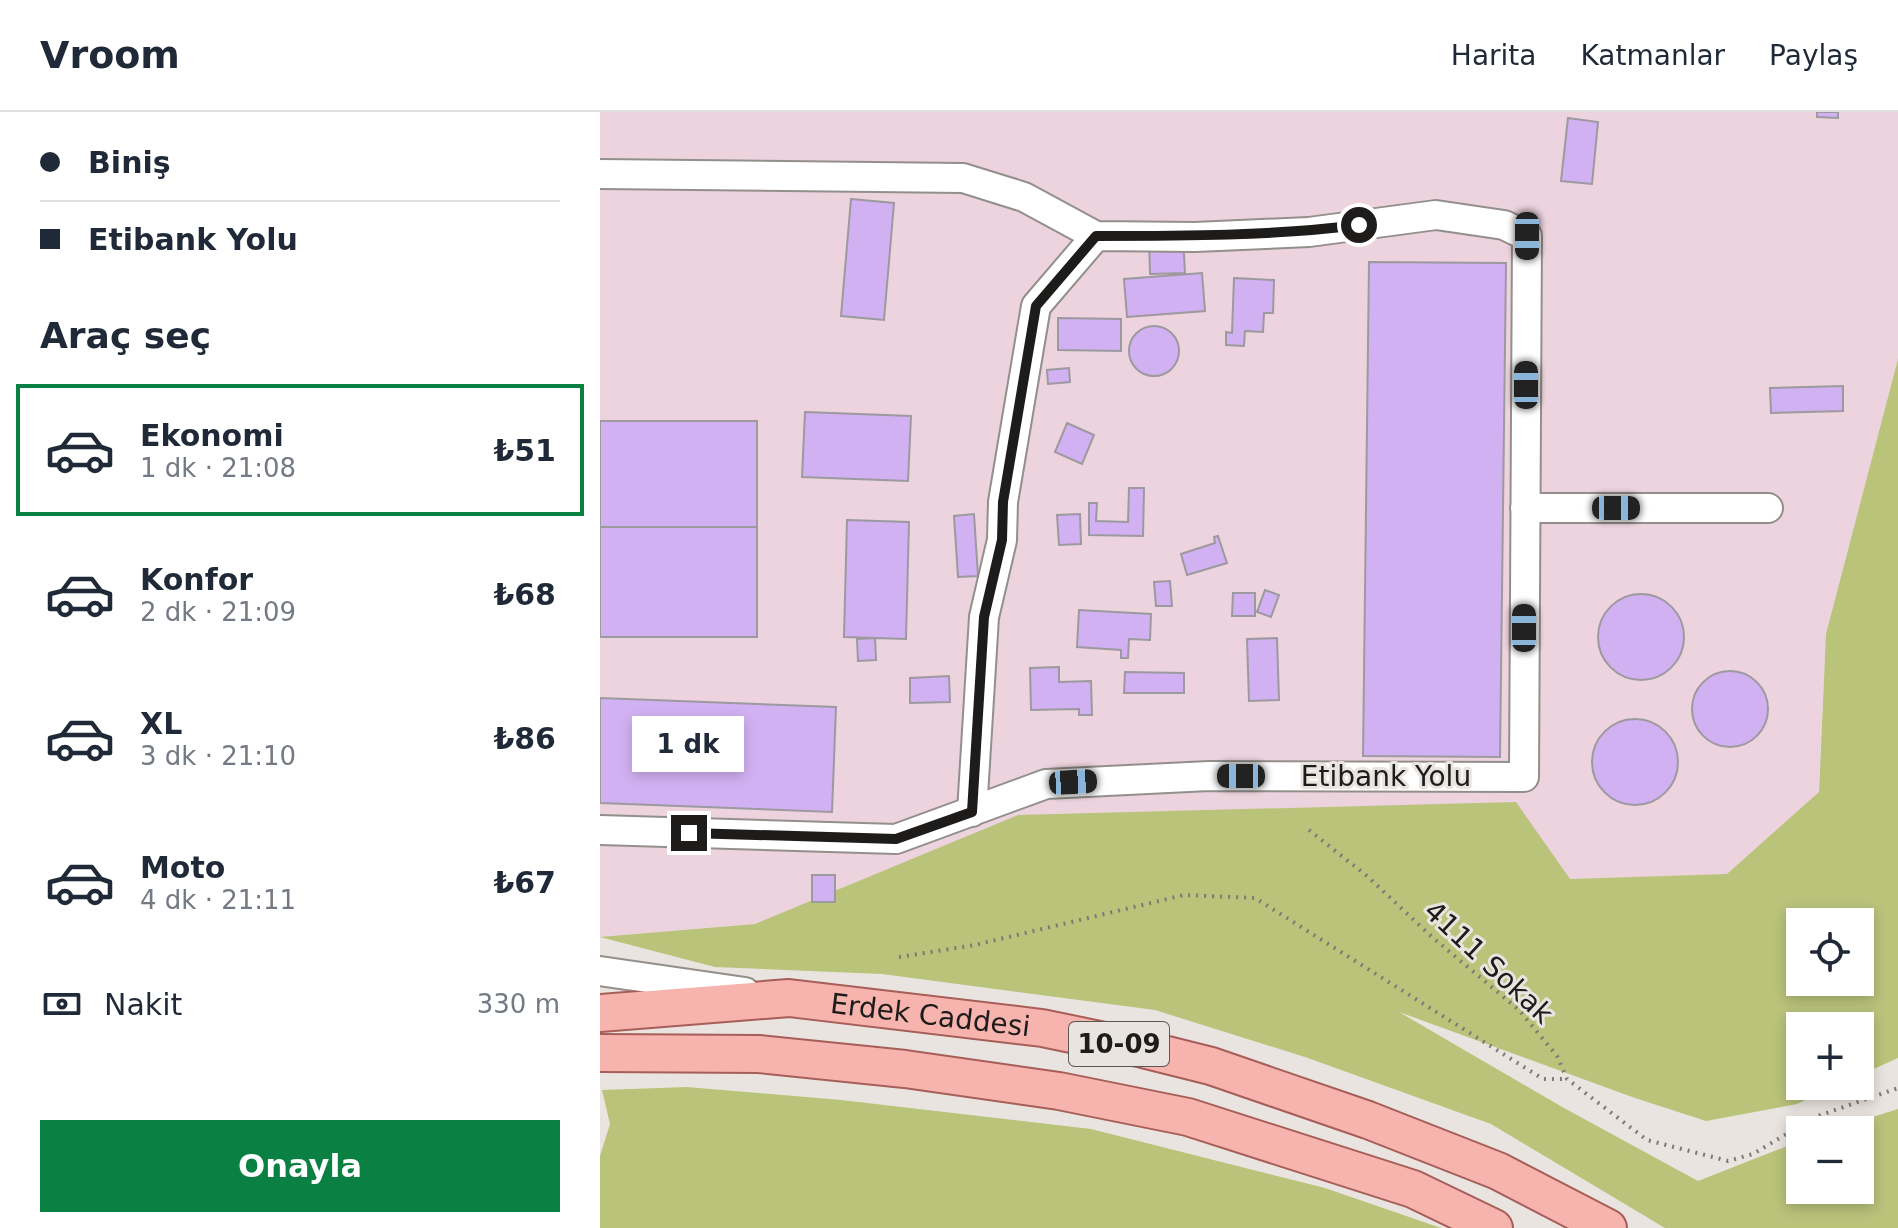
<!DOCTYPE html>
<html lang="tr">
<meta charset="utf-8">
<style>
body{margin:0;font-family:"DejaVu Sans",sans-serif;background:#f6f6f7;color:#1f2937;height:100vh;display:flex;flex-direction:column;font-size:30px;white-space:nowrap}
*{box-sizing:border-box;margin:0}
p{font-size:26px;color:#747a83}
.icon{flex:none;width:44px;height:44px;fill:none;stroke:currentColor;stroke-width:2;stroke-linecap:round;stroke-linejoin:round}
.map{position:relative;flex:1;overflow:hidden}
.side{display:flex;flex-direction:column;background:#fff;width:600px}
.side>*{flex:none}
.banner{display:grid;align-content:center;height:176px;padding:0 40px;background:#fff}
.buttons{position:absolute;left:1186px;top:796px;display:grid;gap:16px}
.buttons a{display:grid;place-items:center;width:88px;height:88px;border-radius:0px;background:#fff;box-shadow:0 4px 12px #0003;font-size:40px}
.end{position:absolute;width:36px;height:36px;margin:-18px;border:10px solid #1d1c1a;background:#fff;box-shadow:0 0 0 4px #fff}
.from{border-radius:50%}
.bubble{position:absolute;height:56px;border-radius:0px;background:#fff;box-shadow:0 4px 12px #0003;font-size:26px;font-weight:700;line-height:56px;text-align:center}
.car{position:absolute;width:24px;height:48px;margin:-24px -12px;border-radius:10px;box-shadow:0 0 6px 2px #0007;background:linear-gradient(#222 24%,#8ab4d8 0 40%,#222 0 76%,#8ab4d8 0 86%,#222 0)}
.banner b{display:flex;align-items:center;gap:28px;height:76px;font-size:30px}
.banner b+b{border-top:2px solid #e0e1e3}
.banner i{width:20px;height:20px;background:#1f2937}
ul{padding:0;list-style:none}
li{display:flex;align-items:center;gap:24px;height:132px;margin:0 16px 12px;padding:0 24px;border:4px solid transparent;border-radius:0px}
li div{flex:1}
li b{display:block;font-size:30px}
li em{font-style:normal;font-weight:700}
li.selected{border-color:#0b8043}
li>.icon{width:72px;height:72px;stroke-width:1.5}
h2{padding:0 40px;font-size:36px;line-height:96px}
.pay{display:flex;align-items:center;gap:20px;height:88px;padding:0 40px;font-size:30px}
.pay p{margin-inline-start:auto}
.action{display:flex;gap:16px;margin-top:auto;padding:16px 40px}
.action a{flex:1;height:92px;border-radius:0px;background:#0b8043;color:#fff;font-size:32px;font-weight:700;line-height:92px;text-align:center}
header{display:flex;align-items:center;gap:48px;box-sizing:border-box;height:112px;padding:0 40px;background:#fff;border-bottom:2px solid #e0e1e3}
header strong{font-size:38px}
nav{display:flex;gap:44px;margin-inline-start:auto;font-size:28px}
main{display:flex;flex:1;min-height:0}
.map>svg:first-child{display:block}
</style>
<header>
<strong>Vroom</strong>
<nav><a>Harita</a><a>Katmanlar</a><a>Paylaş</a></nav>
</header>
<main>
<section class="side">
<div class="banner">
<b><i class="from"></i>Biniş</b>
<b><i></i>Etibank Yolu</b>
</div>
<h2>Araç seç</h2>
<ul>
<li class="selected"><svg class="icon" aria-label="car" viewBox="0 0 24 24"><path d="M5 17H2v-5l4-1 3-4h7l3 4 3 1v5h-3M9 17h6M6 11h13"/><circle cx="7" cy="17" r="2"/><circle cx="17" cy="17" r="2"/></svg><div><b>Ekonomi</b><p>1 dk · 21:08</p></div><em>₺51</em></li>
<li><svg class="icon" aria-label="car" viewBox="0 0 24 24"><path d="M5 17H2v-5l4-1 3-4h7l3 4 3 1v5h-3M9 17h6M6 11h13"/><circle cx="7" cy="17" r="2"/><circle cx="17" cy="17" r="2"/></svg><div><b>Konfor</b><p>2 dk · 21:09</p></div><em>₺68</em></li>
<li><svg class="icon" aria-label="car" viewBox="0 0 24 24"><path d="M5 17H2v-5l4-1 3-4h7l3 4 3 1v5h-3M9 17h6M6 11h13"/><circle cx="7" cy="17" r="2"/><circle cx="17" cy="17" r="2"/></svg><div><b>XL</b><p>3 dk · 21:10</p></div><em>₺86</em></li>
<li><svg class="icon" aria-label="car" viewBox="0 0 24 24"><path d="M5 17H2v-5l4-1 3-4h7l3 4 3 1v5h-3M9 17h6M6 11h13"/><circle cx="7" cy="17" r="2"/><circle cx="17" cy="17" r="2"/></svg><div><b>Moto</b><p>4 dk · 21:11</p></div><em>₺67</em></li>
</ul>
<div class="pay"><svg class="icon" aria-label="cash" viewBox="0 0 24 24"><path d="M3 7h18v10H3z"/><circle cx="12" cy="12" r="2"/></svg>Nakit<p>330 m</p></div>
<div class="action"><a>Onayla</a></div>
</section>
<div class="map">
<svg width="1298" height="1116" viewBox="0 0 1298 1116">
<rect width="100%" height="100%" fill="#e9e4df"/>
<path fill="#ecd3dd" d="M 0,0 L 1298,0 L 1298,247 L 1226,522 L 1218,692 L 1127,762 L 970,767 L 418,703 L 155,812 L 0,825 Z"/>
<path fill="#b9c37a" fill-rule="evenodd" d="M 1298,247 L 1298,946 L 1260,963 L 1260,914 L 1200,914 L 1200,974 L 1236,974 L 1197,992 L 1106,1009 L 1035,986 L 799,900 L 964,996 L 1098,1069 L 1200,1029 L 1200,1078 L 1260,1078 L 1260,1018 L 1231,1018 L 1298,997 L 1298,1116 L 1065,1116 L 891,1012 L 705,945 L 555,898 L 282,862 L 115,855 L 0,825 L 155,812 L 418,703 L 916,690 L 970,767 L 1127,762 L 1219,680 L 1226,522 ZM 1200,810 L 1260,810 L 1260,870 L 1200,870 Z
M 87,975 L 241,988 L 491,1017 L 725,1076 L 841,1116 L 0,1116 L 0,1044 L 10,1012 L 2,978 Z"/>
<path fill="#d2b1f2" stroke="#9c999f" stroke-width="2" d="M 1217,0 L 1238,0 L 1238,6 L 1217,5 Z
M 968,6 L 998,10 L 992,72 L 961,69 Z
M 251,87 L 294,91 L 284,208 L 241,204 Z
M 583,125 L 585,161 L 550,162 L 549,126 Z
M 769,150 L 906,151 L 900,645 L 763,644 Z
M 602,161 L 605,199 L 527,205 L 524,167 Z
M 634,166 L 674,168 L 673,201 L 664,201 L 663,220 L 645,219 L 644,234 L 626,233 L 626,220 L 632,221 Z
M 458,206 L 521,207 L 521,239 L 458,238 Z
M529 239a25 25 0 1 1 50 0a25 25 0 1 1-50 0Z
M 469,256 L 470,270 L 448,272 L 447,258 Z
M 1243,274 L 1243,299 L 1171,301 L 1170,276 Z
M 205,300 L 311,304 L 308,369 L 202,365 Z
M 0,309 L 157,309 L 157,415 L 0,415 Z
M 467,311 L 494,323 L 482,352 L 455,340 Z
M 529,376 L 544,376 L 543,424 L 489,423 L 489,391 L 497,391 L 496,409 L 528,410 Z
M 374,402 L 378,464 L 358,465 L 354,404 Z
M 480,402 L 481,432 L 459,433 L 457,403 Z
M 247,408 L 309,410 L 306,527 L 244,525 Z
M 0,415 L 157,415 L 157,525 L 0,525 Z
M 618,424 L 627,451 L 587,463 L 581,442 L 615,431 L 614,425 Z
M 570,469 L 572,494 L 556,494 L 554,470 Z
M 665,478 L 679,483 L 671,505 L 657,500 Z
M 633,481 L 655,481 L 655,504 L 632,504 Z
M998 525a43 43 0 1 1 86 0a43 43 0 1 1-86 0Z
M 479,498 L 551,502 L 550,528 L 529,527 L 528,546 L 521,546 L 521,538 L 477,535 Z
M 275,526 L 276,548 L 258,549 L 257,527 Z
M 677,526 L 679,588 L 649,589 L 647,527 Z
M 459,555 L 459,570 L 491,569 L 492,603 L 479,603 L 479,597 L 431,598 L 430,556 Z
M1092 597a38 38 0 1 1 76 0a38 38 0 1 1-76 0Z
M 525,560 L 584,561 L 584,581 L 524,581 Z
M 349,564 L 350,590 L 310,591 L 310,566 Z
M 0,586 L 236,595 L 232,700 L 0,691 Z
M992 650a43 43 0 1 1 86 0a43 43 0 1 1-86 0Z
M 212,763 L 235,763 L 235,790 L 212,790 Z"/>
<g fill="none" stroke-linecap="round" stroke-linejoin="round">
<g stroke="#938f8a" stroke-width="32">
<path id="minor" d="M 0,62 L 363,66 L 424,85 L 496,124 L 595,125 L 709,120 L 836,103 L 904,113 L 927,124 L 924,665 L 609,664 L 446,672 L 296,727 L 0,718
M 925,396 L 1168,396
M 372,700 L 384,505 L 402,428 L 403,390 L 436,194 L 496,124
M 0,859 L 145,880"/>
</g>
<g stroke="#a75e58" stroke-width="40">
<g id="major">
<path id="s1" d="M 0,901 L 189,886 L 442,916 L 543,937 L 611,954 L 768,1008 L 898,1059 L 1008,1116"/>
<path d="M 0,941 L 159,942 L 305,957 L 459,979 L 588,1005 L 813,1077 L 894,1116"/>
</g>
</g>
<path stroke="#7d7a76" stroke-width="4" stroke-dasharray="2 6" stroke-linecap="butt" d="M 709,718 L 767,764 L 832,825 L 919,898 L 957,944 L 967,967 L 1047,1028 L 1128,1049 L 1153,1042 L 1215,1005 L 1298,976
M 299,845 L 375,833 L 584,783 L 655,786 L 943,967 L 966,967"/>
<use href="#minor" stroke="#fff" stroke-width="28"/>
<use href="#major" stroke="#f7b4af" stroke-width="36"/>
</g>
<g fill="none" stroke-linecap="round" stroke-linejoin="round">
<path stroke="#1d1c1a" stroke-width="10" d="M 89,721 L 296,727 L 372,700 L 384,505 L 402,428 L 403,390 L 436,194 L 496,124 C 584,124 672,124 759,113"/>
</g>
<g text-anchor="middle" stroke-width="6" stroke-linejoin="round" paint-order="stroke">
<rect fill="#e9e4df" stroke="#5a5855" stroke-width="2" x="469" y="910" width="100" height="44" rx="6"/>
<g font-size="26" font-weight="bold" fill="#1d1c1a">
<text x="519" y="941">10-09</text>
</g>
<g font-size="28" fill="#1d1c1a" stroke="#e9e4df">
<text x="786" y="674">Etibank Yolu</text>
<text transform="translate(889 850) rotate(43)" y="10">4111 Sokak</text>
<text dy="10" stroke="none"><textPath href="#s1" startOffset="332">Erdek Caddesi</textPath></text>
</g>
</g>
</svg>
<div class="buttons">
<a><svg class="icon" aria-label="locate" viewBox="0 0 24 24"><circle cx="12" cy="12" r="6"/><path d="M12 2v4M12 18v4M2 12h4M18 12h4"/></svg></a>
<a>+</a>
<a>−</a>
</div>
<i class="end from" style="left:759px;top:113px"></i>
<i class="end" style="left:89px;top:721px"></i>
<div class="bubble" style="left:32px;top:604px;width:112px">1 dk</div>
<i class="car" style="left:927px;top:124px;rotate:180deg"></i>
<i class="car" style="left:926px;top:273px;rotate:0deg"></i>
<i class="car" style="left:1016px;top:396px;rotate:90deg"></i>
<i class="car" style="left:924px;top:516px;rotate:0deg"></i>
<i class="car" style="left:641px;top:664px;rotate:270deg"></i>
<i class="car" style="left:473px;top:670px;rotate:87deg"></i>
</div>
</main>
